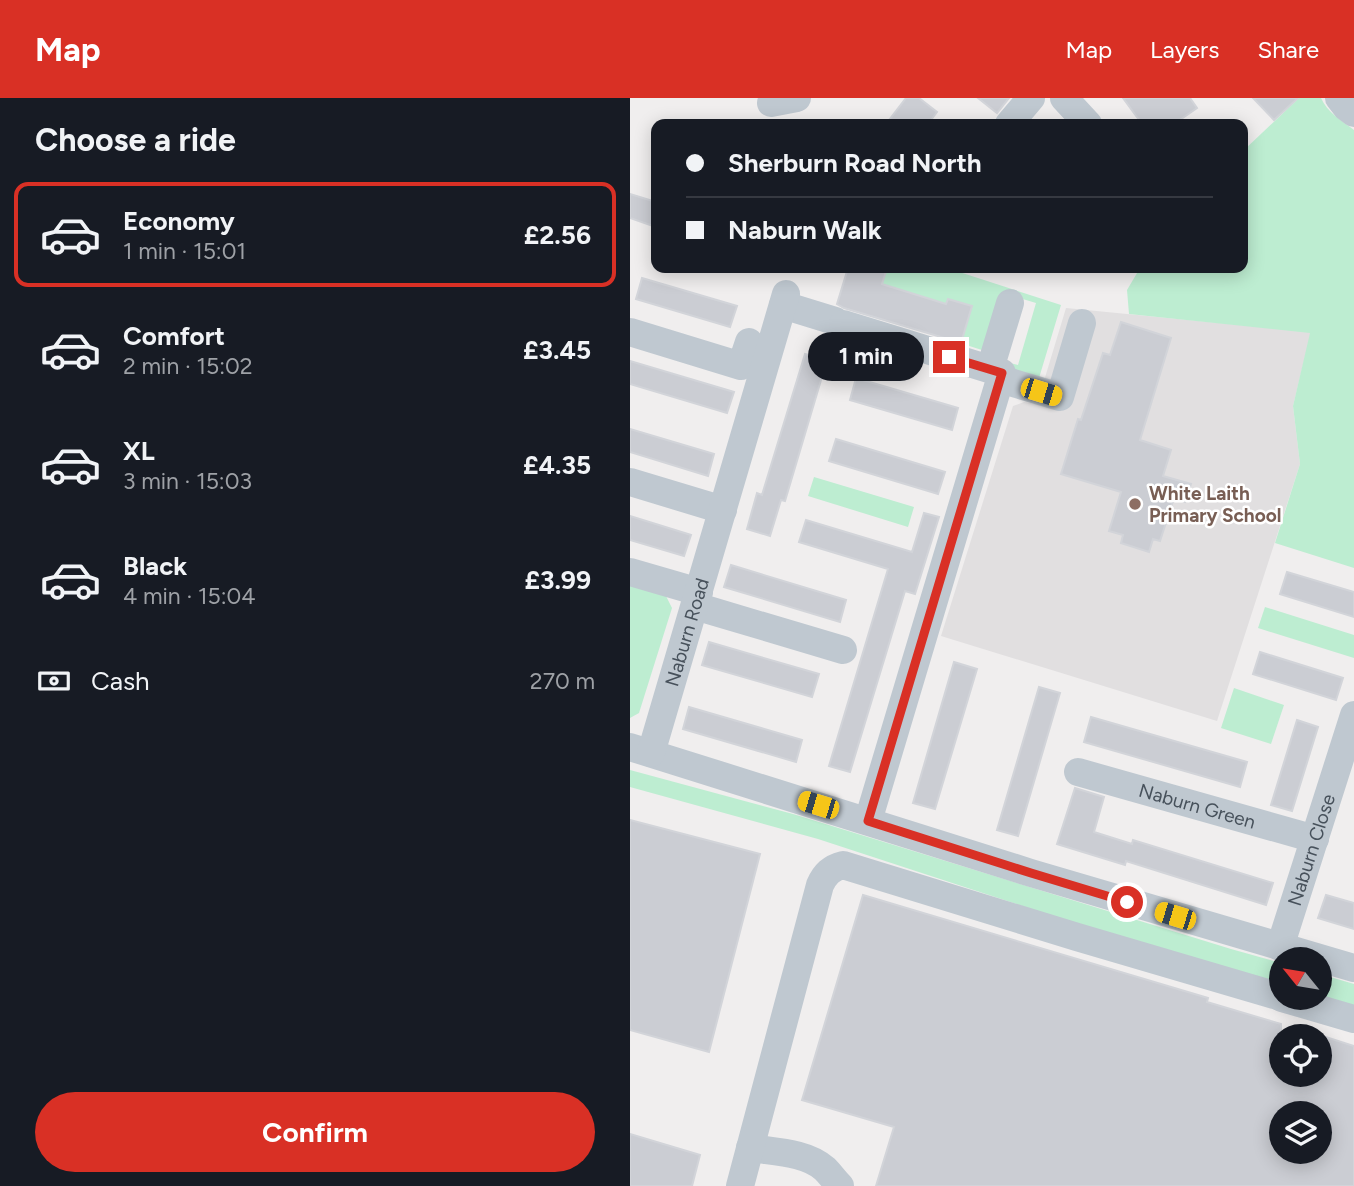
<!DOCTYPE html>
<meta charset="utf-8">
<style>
body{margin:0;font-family:Figtree,sans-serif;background:#20242c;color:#f1f3f6;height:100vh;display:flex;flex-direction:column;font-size:26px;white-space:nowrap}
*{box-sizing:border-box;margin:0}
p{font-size:23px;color:#9ea1a6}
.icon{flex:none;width:38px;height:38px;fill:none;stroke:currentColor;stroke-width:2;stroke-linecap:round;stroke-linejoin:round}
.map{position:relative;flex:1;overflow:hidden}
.sheet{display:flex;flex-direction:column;background:#171b24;width:630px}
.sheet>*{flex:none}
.hud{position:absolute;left:21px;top:21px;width:597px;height:154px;border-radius:14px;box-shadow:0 4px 18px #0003;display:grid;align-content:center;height:154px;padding:0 35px;background:#171b24}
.needle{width:46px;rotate:300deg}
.fabs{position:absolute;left:639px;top:849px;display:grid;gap:14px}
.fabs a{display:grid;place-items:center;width:63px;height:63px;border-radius:50%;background:#171b24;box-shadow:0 4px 18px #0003;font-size:35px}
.end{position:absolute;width:32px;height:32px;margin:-16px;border:9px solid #d93025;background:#fff;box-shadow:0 0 0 4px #fff}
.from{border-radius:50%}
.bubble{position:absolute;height:49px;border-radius:24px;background:#171b24;box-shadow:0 4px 18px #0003;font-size:23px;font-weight:700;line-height:49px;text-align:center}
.car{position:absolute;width:21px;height:42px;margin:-21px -10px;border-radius:9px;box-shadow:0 0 5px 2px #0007;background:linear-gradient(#f5c518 24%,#345 0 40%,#f5c518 0 76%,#345 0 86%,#f5c518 0)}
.hud b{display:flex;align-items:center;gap:24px;height:66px;font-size:26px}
.hud b+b{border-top:2px solid #363941}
.hud i{width:18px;height:18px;background:#f1f3f6}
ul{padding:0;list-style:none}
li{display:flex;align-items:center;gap:21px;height:105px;margin:0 14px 10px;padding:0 21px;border:4px solid transparent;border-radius:14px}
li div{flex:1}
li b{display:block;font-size:26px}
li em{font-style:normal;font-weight:700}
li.selected{border-color:#d93025}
li>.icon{width:63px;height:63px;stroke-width:1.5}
h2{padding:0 35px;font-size:32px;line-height:84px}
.pay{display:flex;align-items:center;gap:18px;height:77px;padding:0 35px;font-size:26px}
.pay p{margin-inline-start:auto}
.cta{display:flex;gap:14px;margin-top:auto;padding:14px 35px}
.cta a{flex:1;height:80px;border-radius:42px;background:#d93025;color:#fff;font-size:28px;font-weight:700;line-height:80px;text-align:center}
header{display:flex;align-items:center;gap:42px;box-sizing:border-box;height:98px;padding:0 35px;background:#d93025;color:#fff}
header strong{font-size:33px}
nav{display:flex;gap:38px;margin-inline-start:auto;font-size:24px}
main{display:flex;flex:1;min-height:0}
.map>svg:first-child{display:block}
</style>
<header>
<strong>Map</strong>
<nav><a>Map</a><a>Layers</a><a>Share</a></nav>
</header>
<main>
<section class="sheet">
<h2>Choose a ride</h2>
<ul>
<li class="selected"><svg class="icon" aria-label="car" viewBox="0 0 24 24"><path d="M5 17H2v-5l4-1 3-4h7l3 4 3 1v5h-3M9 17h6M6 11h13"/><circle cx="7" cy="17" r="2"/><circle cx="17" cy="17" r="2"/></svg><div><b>Economy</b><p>1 min · 15:01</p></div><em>£2.56</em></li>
<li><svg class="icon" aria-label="car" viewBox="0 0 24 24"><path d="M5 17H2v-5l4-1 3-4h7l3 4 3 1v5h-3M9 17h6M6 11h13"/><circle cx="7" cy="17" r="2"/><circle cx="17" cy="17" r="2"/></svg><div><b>Comfort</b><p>2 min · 15:02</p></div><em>£3.45</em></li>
<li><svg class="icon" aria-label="car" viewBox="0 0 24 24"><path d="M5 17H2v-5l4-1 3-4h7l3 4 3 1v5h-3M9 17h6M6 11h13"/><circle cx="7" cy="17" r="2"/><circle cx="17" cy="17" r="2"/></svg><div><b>XL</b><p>3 min · 15:03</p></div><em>£4.35</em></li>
<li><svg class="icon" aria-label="car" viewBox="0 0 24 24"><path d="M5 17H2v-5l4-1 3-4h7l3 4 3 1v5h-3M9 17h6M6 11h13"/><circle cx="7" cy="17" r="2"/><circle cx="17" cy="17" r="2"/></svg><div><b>Black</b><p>4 min · 15:04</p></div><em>£3.99</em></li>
</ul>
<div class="pay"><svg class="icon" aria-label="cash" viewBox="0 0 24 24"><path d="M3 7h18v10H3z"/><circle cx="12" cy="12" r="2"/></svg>Cash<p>270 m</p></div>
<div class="cta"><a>Confirm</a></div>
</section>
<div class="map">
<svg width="724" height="1088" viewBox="0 0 724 1088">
<rect width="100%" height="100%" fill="#f0eeee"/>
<path fill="#e1dfe0" d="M 436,210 L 681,234 L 663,308 L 670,366 L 587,623 L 311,538 L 383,308 L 394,304 L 407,306 Z"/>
<path fill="#bdedd1" d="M 669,0 L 691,0 C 697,14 712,23 724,32 L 724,470 L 645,445 L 670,366 L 663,308 L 680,235 L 499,216 L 497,192 L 510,170 L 612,170 L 613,65 L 618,61 L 613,53 Z
M 257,170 L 317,170 L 431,207 L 409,280 L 370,268 L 372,263 L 388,267 L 406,205 L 373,195 L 355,253 L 330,245 L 341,209 L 318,201 L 316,206 L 252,186 Z
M 184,379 L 284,409 L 278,429 L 178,398 Z
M 0,487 L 35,496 L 42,510 L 9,615 L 0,620 Z
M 635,509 L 724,537 L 724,560 L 628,530 Z
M 604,590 L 654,607 L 641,646 L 591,630 Z
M 0,672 L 163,716 L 601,851 L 651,865 L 651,888 L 505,845 L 188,741 L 0,689 Z
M 690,876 L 724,886 L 724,909 L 690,899 Z"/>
<path fill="#cbcdd3" stroke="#d2d4d9" stroke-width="2" fill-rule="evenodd" d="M 276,0 L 289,0 L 307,14 L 298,26 L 256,26 Z
M 348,0 L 379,0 L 367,15 Z
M 493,0 L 560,0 L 567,10 L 544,26 L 512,26 Z
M 623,0 L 668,0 L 644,22 Z
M 0,96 L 26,104 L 26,129 L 0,120 Z
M 218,170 L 257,170 L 252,186 L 316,206 L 318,201 L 342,208 L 331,245 L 214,210 L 207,206 Z
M 12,180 L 107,208 L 100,229 L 6,201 Z
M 491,224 L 541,240 L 510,342 L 541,352 L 533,378 L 561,386 L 555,404 L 544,400 L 530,443 L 523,441 L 519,454 L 491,445 L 493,437 L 479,433 L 491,394 L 431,376 L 448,321 L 451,322 L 473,255 L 480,257 Z
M 175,256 L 197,262 L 155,403 L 151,402 L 140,438 L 117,431 L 127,395 L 132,397 Z
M 0,263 L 104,294 L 97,315 L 0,286 Z
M 226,280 L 328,310 L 322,332 L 220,302 Z
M 0,331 L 84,356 L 78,378 L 0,354 Z
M 206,341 L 315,374 L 308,396 L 199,363 Z
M 294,415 L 309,419 L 285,496 L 275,493 L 220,674 L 199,668 L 258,471 L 169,444 L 176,422 L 282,454 Z
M 0,418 L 61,437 L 54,458 L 0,442 Z
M 101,467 L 216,502 L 210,524 L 94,489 Z
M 657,474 L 724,494 L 724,519 L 650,496 Z
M 79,544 L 189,576 L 182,599 L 72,567 Z
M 630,554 L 713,580 L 706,602 L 623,576 Z
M 324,564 L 347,571 L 305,711 L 283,705 Z
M 409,589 L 430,595 L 388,738 L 367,732 Z
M 59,609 L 172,642 L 166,664 L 53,631 Z
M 461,619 L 617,664 L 610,689 L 454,644 Z
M 667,622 L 688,629 L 662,713 L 641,707 Z
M 445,690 L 474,699 L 464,734 L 502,746 L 503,742 L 643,785 L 636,807 L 496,763 L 495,767 L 427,746 Z
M 0,722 L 130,756 L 79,954 L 0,932 Z
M 233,797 L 578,900 L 577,904 L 651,926 L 651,976 L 690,976 L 690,937 L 724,948 L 724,1088 L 246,1088 L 264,1029 L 172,1002 ZM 651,1015 L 690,1015 L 690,1054 L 651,1054 Z
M 696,797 L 724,805 L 724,831 L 688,820 Z
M 0,1036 L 70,1057 L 62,1088 L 0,1088 Z"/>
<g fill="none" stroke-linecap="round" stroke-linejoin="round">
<g stroke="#bfc8d0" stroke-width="28">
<path d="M 434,0 L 458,26"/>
<path d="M 709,0 L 716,9 L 724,15"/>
<path d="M 141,5 L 167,0"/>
<path d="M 379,26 L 401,0"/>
<path d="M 153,207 L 205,223"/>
<path d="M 213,226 L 372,275 L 238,723"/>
<path d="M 0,234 L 111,268 L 119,244"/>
<path d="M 360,271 L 380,205"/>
<path d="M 370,281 L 430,299 L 452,225"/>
<path d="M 0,384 L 93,412"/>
<path d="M 0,474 L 69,494"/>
<path d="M 65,508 L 213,552"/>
<path d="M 0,649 L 401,775 L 724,870"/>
<path id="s1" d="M 21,655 L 156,196"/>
<path id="s2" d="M 448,674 L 685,741"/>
<path id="s3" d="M 650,849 L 724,617"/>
<path d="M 652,900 L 724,921"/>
<path d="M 120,1050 C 144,1054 176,1054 195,1071 C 200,1076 205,1083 210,1088"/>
<path d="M 110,1088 L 190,787 C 195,776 201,770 213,767 L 447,839 L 651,899"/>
</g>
</g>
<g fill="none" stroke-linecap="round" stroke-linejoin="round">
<path stroke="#d93025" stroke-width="9" d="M 319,259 L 372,275 L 238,723 L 401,775 L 497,804"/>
</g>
<circle fill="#8d6e63" stroke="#fff" stroke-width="2.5" cx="505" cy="406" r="7"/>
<g text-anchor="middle" stroke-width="5" stroke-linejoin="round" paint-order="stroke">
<g font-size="19" font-weight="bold" fill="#785e54" stroke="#fff" text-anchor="start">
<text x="519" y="402">White Laith<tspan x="519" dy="22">Primary School</tspan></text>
</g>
<g font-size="19" fill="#47515b" stroke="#fff">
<text dy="7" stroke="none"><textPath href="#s1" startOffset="126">Naburn Road</textPath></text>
<text dy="7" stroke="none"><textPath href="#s2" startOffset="124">Naburn Green</textPath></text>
<text dy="7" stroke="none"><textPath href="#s3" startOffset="102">Naburn Close</textPath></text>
</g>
</g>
</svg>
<div class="fabs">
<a><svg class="needle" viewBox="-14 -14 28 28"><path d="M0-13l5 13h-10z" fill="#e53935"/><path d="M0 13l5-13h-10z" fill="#9ea1a6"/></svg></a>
<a><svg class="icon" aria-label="locate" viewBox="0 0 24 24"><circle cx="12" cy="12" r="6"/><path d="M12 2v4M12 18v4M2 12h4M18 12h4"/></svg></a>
<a><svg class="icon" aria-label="layers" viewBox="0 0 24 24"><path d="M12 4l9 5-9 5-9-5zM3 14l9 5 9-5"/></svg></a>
</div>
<i class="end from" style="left:497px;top:804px"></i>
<i class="end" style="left:319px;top:259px"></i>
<div class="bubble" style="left:178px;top:234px;width:116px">1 min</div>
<i class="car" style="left:411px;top:294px;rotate:107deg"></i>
<i class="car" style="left:188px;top:707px;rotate:287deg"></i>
<i class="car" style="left:545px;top:818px;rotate:287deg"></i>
<div class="hud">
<b><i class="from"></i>Sherburn Road North</b>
<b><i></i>Naburn Walk</b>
</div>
</div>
</main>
